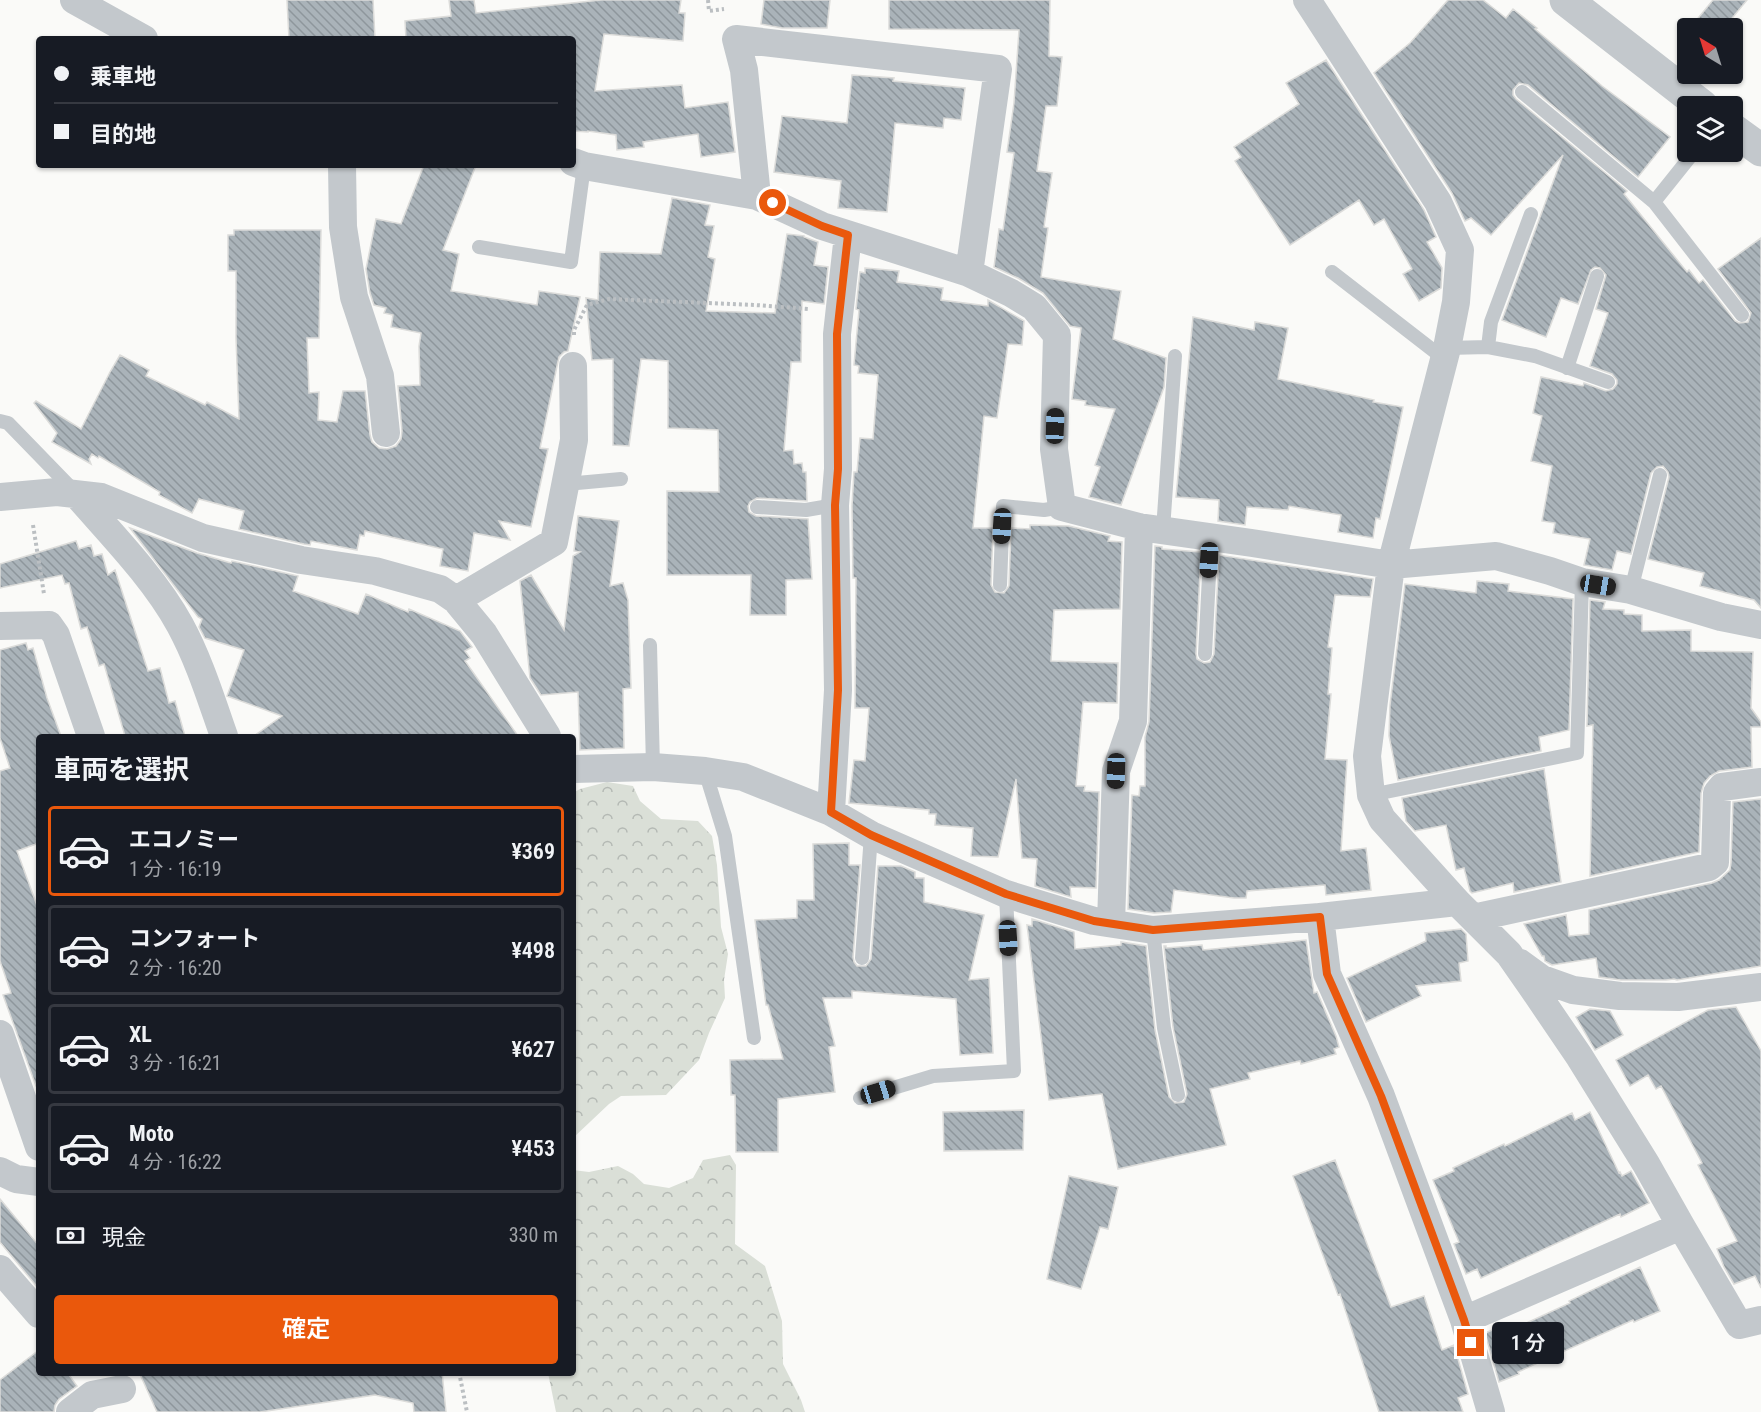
<!DOCTYPE html>
<html lang="ja">
<meta charset="utf-8">
<style>
body{margin:0;font-family:"Roboto Condensed","Noto Sans JP",sans-serif;background:#242831;color:#f1f3f6;height:100vh;display:flex;flex-direction:column;font-size:22px;white-space:nowrap}
*{box-sizing:border-box;margin:0}
p{font-size:20px;color:#9ea1a6}
.icon{flex:none;width:33px;height:33px;fill:none;stroke:currentColor;stroke-width:2;stroke-linecap:round;stroke-linejoin:round}
.map{position:relative;flex:1;overflow:hidden}
.drawer{position:absolute;left:36px;top:734px;width:540px;height:642px;display:flex;flex-direction:column;background:#171b24;border-radius:6px;box-shadow:0 2px 4px #0004}
.drawer>*{flex:none}
.hud{position:absolute;left:36px;top:36px;width:540px;height:132px;border-radius:6px;box-shadow:0 2px 4px #0004;display:grid;align-content:center;height:132px;padding:0 18px;background:#171b24}
.needle{width:39px;rotate:322deg}
.fabs{position:absolute;left:1677px;top:18px;display:grid;gap:12px}
.fabs a{display:grid;place-items:center;width:66px;height:66px;border-radius:6px;background:#171b24;box-shadow:0 2px 4px #0004;font-size:30px}
.end{position:absolute;width:27px;height:27px;margin:-14px;border:8px solid #ea580c;background:#fff;box-shadow:0 0 0 3px #fff}
.from{border-radius:50%}
.bubble{position:absolute;height:42px;border-radius:6px;background:#171b24;box-shadow:0 2px 4px #0004;font-size:20px;font-weight:600;line-height:42px;text-align:center}
.car{position:absolute;width:18px;height:36px;margin:-18px -9px;border-radius:8px;box-shadow:0 0 4px 2px #0007;background:linear-gradient(#222 24%,#8ab4d8 0 40%,#222 0 76%,#8ab4d8 0 86%,#222 0)}
.hud b{display:flex;align-items:center;gap:21px;height:57px;font-size:22px}
.hud b+b{border-top:2px solid #363941}
.hud i{width:15px;height:15px;background:#f1f3f6}
ul{padding:0;list-style:none}
li{display:flex;align-items:center;gap:18px;height:90px;margin:0 12px 9px;padding:0 6px;border:3px solid #363941;border-radius:6px}
li div{flex:1}
li b{display:block;font-size:22px}
li em{font-style:normal;font-weight:600}
li.selected{border-color:#ea580c}
li>.icon{width:54px;height:54px;stroke-width:1.5}
h2{padding:0 18px;font-size:27px;line-height:72px}
.pay{display:flex;align-items:center;gap:15px;height:66px;padding:0 18px;font-size:22px}
.pay p{margin-inline-start:auto}
.cta{display:flex;gap:12px;margin-top:auto;padding:12px 18px}
.cta a{flex:1;height:69px;border-radius:6px;background:#ea580c;color:#fff;font-size:24px;font-weight:600;line-height:69px;text-align:center}
.map>svg:first-child{display:block}
</style>
<div class="map">
<svg width="1761" height="1412" viewBox="0 0 1761 1412">
<defs>
<pattern id="forest-crowns" width="20" height="18" patternUnits="userSpaceOnUse" patternTransform="scale(1.5)"><rect width="20" height="18" fill="#dadfd7"/><path d="M2 6a3 3 0 1 1 6 0M12 15a3 3 0 1 1 6 0" fill="none" stroke="#b4b9b4"/></pattern>
<pattern id="building-back-hatch" width="6" height="6" patternUnits="userSpaceOnUse" patternTransform="scale(1.5)"><rect width="6" height="6" fill="#aab3b9"/><path d="M-1 5l2 2M0 0l6 6M5-1l2 2" fill="none" stroke="#8e969c"/></pattern>
</defs>
<rect width="100%" height="100%" fill="#fafaf8"/>
<path fill="url(#forest-crowns)" d="M 607,782 L 633,786 L 640,801 L 661,819 L 698,821 L 712,836 L 717,865 L 721,927 L 728,954 L 724,980 L 725,998 L 709,1033 L 699,1060 L 666,1095 L 621,1096 L 609,1104 L 573,1138 L 573,793 L 580,789 Z
M 730,1155 L 736,1165 L 735,1244 L 765,1266 L 782,1321 L 783,1364 L 801,1400 L 805,1412 L 556,1412 L 548,1373 L 573,1372 L 573,1170 L 589,1172 L 618,1166 L 633,1174 L 644,1184 L 669,1188 L 693,1178 L 703,1160 Z"/>
<path fill="url(#building-back-hatch)" stroke="#dcdcda" stroke-width="1.5" d="M 287,0 L 373,0 L 375,39 L 289,39 Z
M 449,0 L 474,0 L 476,13 L 601,0 L 681,0 L 679,13 L 685,13 L 683,41 L 604,34 L 595,91 L 682,85 L 685,108 L 728,102 L 735,152 L 701,157 L 698,134 L 643,142 L 644,147 L 617,150 L 616,135 L 588,131 L 588,132 L 573,131 L 573,39 L 406,39 L 405,21 L 451,16 Z
M 764,0 L 830,0 L 827,28 L 782,28 L 761,24 Z
M 889,0 L 1050,0 L 1049,56 L 1062,57 L 1057,106 L 1046,106 L 1037,171 L 1052,173 L 1044,227 L 1048,228 L 1041,277 L 1121,291 L 1113,339 L 1166,358 L 1164,387 L 1121,505 L 1089,497 L 1100,467 L 1095,465 L 1115,409 L 1085,405 L 1086,401 L 1072,399 L 1081,328 L 1070,326 L 1043,293 L 1018,278 L 994,267 L 999,229 L 1003,230 L 1014,153 L 1007,152 L 1014,103 L 1019,30 L 889,29 Z
M 1448,0 L 1483,0 L 1506,18 L 1513,9 L 1537,28 L 1535,29 L 1602,86 L 1670,137 L 1638,177 L 1528,85 L 1519,83 L 1513,90 L 1513,95 L 1516,99 L 1627,191 L 1624,194 L 1687,272 L 1689,270 L 1699,283 L 1703,280 L 1735,321 L 1739,323 L 1748,322 L 1751,313 L 1718,269 L 1761,238 L 1761,608 L 1754,600 L 1700,586 L 1704,573 L 1648,559 L 1669,477 L 1668,472 L 1663,466 L 1657,467 L 1651,473 L 1631,554 L 1617,551 L 1612,570 L 1584,565 L 1590,539 L 1553,533 L 1555,523 L 1542,521 L 1552,466 L 1531,461 L 1542,416 L 1533,413 L 1541,377 L 1583,386 L 1584,383 L 1606,391 L 1613,389 L 1617,384 L 1617,380 L 1612,374 L 1590,366 L 1608,313 L 1596,309 L 1606,275 L 1600,268 L 1595,267 L 1591,270 L 1578,304 L 1561,298 L 1546,337 L 1502,320 L 1563,155 L 1491,235 L 1471,218 L 1465,221 L 1452,193 L 1374,73 L 1410,43 Z
M 1713,0 L 1747,0 L 1724,28 L 1690,28 Z
M 1326,60 L 1424,210 L 1436,237 L 1427,242 L 1442,268 L 1441,288 L 1419,301 L 1403,274 L 1412,269 L 1384,219 L 1374,225 L 1359,200 L 1290,245 L 1235,161 L 1241,157 L 1234,147 L 1299,104 L 1286,83 Z
M 852,75 L 894,78 L 893,81 L 965,88 L 961,120 L 944,118 L 943,128 L 895,123 L 887,212 L 838,208 L 841,181 L 774,172 L 782,116 L 847,123 Z
M 424,165 L 476,165 L 443,250 L 459,254 L 451,291 L 537,305 L 539,291 L 580,297 L 568,351 L 564,352 L 559,357 L 557,366 L 540,448 L 548,449 L 531,527 L 499,521 L 510,540 L 474,533 L 468,571 L 440,566 L 443,549 L 365,531 L 364,536 L 360,535 L 357,550 L 311,541 L 310,545 L 304,544 L 239,529 L 244,511 L 199,499 L 192,513 L 159,495 L 160,492 L 99,456 L 98,458 L 92,454 L 89,459 L 91,464 L 52,442 L 57,433 L 34,403 L 36,401 L 81,429 L 110,372 L 120,355 L 149,370 L 146,376 L 205,405 L 207,402 L 239,419 L 236,338 L 236,271 L 228,271 L 228,235 L 234,235 L 234,230 L 321,230 L 319,338 L 307,338 L 309,393 L 319,392 L 318,420 L 337,422 L 343,391 L 365,391 L 370,435 L 372,442 L 379,448 L 387,449 L 396,446 L 401,439 L 402,431 L 398,386 L 420,385 L 419,346 L 421,333 L 391,327 L 393,315 L 384,313 L 386,308 L 374,305 L 370,293 L 366,269 L 376,219 L 401,224 Z
M 672,198 L 710,205 L 705,225 L 714,226 L 708,257 L 715,259 L 706,311 L 775,313 L 787,234 L 804,236 L 804,237 L 818,242 L 814,265 L 828,267 L 824,304 L 802,301 L 801,362 L 791,362 L 784,451 L 793,450 L 794,464 L 802,463 L 803,472 L 806,472 L 807,501 L 757,498 L 750,502 L 748,506 L 749,512 L 756,516 L 808,519 L 812,579 L 786,580 L 786,615 L 750,615 L 751,575 L 667,575 L 667,491 L 719,492 L 718,430 L 668,428 L 668,361 L 641,359 L 629,446 L 613,445 L 613,359 L 592,360 L 586,298 L 598,300 L 600,252 L 661,254 Z
M 865,268 L 899,271 L 897,282 L 943,288 L 941,300 L 988,306 L 988,300 L 1024,321 L 1022,345 L 1008,344 L 997,418 L 984,416 L 973,528 L 993,528 L 991,585 L 995,592 L 1004,593 L 1009,586 L 1011,528 L 1030,529 L 1030,525 L 1069,526 L 1110,536 L 1108,541 L 1122,542 L 1120,609 L 1054,610 L 1051,661 L 1118,663 L 1117,703 L 1083,702 L 1076,786 L 1085,786 L 1084,791 L 1099,792 L 1096,888 L 1070,887 L 1071,897 L 1035,886 L 1037,859 L 1022,858 L 1016,779 L 998,857 L 971,856 L 973,828 L 935,825 L 936,814 L 929,814 L 929,810 L 849,803 L 854,760 L 865,761 L 869,708 L 855,708 L 856,578 L 853,578 L 852,506 L 854,472 L 857,472 L 860,438 L 873,439 L 878,375 L 858,373 L 859,366 L 854,365 L 859,310 L 856,309 L 860,272 L 865,273 Z
M 1193,317 L 1254,330 L 1255,322 L 1288,328 L 1278,379 L 1374,400 L 1373,402 L 1403,407 L 1380,519 L 1376,518 L 1373,538 L 1338,532 L 1341,515 L 1289,506 L 1288,510 L 1247,507 L 1245,525 L 1218,521 L 1219,500 L 1176,497 Z
M 578,516 L 619,521 L 610,586 L 623,583 L 628,600 L 631,688 L 623,689 L 624,748 L 580,750 L 578,692 L 541,695 L 530,678 L 520,581 L 531,575 L 564,630 L 573,556 L 580,552 L 574,551 Z
M 130,528 L 197,553 L 231,563 L 232,561 L 298,576 L 293,591 L 358,614 L 366,594 L 408,612 L 409,609 L 460,631 L 472,647 L 465,651 L 470,658 L 465,661 L 518,736 L 254,736 L 282,716 L 227,696 L 244,650 L 205,638 L 199,627 L 202,619 L 198,617 Z
M 76,541 L 79,549 L 91,545 L 94,556 L 102,554 L 108,575 L 115,570 L 148,671 L 160,668 L 169,703 L 175,701 L 185,736 L 125,736 L 104,664 L 99,666 L 87,627 L 81,629 L 69,583 L 65,584 L 62,575 L 0,588 L 0,564 Z
M 1155,546 L 1162,547 L 1162,549 L 1201,552 L 1196,654 L 1197,659 L 1204,663 L 1210,662 L 1214,654 L 1219,555 L 1373,579 L 1370,597 L 1335,595 L 1328,647 L 1332,648 L 1328,694 L 1331,694 L 1325,759 L 1347,760 L 1341,851 L 1366,848 L 1371,890 L 1326,895 L 1325,885 L 1247,891 L 1246,898 L 1234,898 L 1174,890 L 1171,912 L 1154,913 L 1128,909 L 1132,795 L 1139,796 L 1140,786 L 1145,786 L 1145,737 L 1149,722 Z
M 1477,581 L 1509,584 L 1508,591 L 1573,599 L 1569,730 L 1539,737 L 1541,751 L 1398,780 L 1389,736 L 1390,705 L 1405,584 L 1476,593 Z
M 1590,600 L 1605,602 L 1603,609 L 1624,610 L 1624,614 L 1642,615 L 1642,631 L 1691,630 L 1691,651 L 1753,652 L 1751,708 L 1761,722 L 1761,727 L 1751,727 L 1752,767 L 1719,771 L 1710,776 L 1704,783 L 1701,793 L 1699,852 L 1590,876 L 1593,725 L 1587,726 Z
M 26,643 L 28,650 L 33,648 L 47,698 L 61,736 L 39,736 L 39,843 L 17,851 L 39,911 L 39,1086 L 36,1086 L 3,995 L 11,993 L 0,961 L 0,771 L 10,768 L 0,738 L 0,650 Z
M 1544,769 L 1561,882 L 1514,892 L 1513,883 L 1472,893 L 1470,891 L 1464,868 L 1456,870 L 1446,825 L 1415,831 L 1406,821 L 1402,798 Z
M 1761,799 L 1761,966 L 1677,980 L 1674,979 L 1666,980 L 1621,980 L 1599,977 L 1596,958 L 1552,965 L 1545,961 L 1544,956 L 1542,956 L 1524,924 L 1566,915 L 1569,936 L 1589,934 L 1589,910 L 1712,883 L 1719,880 L 1730,870 L 1731,863 L 1733,802 Z
M 849,843 L 849,865 L 860,865 L 853,957 L 854,962 L 857,966 L 866,966 L 871,959 L 878,866 L 901,866 L 915,872 L 915,878 L 924,878 L 924,902 L 984,915 L 969,980 L 989,978 L 993,1053 L 960,1055 L 956,999 L 852,991 L 852,998 L 823,998 L 835,1046 L 829,1047 L 835,1092 L 778,1099 L 778,1152 L 736,1152 L 735,1095 L 731,1095 L 730,1060 L 783,1059 L 768,1005 L 766,1005 L 755,920 L 797,918 L 797,900 L 814,900 L 813,844 Z
M 1032,919 L 1074,932 L 1075,949 L 1121,945 L 1121,942 L 1146,946 L 1155,1030 L 1169,1097 L 1175,1103 L 1184,1102 L 1187,1094 L 1173,1027 L 1164,946 L 1166,946 L 1166,948 L 1202,945 L 1203,950 L 1306,940 L 1314,993 L 1317,992 L 1336,1036 L 1339,1047 L 1334,1049 L 1336,1054 L 1301,1064 L 1300,1061 L 1248,1073 L 1250,1079 L 1210,1089 L 1226,1145 L 1118,1169 L 1102,1094 L 1049,1100 L 1027,925 L 1032,926 Z
M 1461,929 L 1466,934 L 1468,961 L 1459,963 L 1461,981 L 1416,986 L 1421,996 L 1366,1022 L 1347,978 L 1426,941 L 1425,933 Z
M 1736,1007 L 1761,1051 L 1761,1288 L 1755,1276 L 1734,1284 L 1724,1267 L 1717,1249 L 1737,1241 L 1698,1165 L 1702,1163 L 1661,1086 L 1656,1089 L 1648,1075 L 1630,1086 L 1616,1060 L 1708,1010 Z
M 1590,1009 L 1610,1011 L 1623,1035 L 1595,1050 L 1576,1017 Z
M 1024,1110 L 1023,1150 L 944,1151 L 943,1112 Z
M 1590,1112 L 1619,1173 L 1620,1172 L 1622,1176 L 1631,1171 L 1649,1203 L 1621,1217 L 1620,1214 L 1481,1278 L 1477,1269 L 1466,1274 L 1454,1244 L 1459,1242 L 1433,1180 L 1454,1171 L 1453,1168 L 1504,1144 L 1505,1146 L 1572,1113 L 1575,1120 Z
M 1335,1160 L 1391,1307 L 1424,1296 L 1442,1350 L 1454,1345 L 1468,1394 L 1458,1398 L 1463,1412 L 1379,1412 L 1340,1294 L 1338,1295 L 1293,1176 Z
M 1069,1176 L 1118,1187 L 1108,1229 L 1100,1227 L 1081,1289 L 1047,1279 Z
M 0,1199 L 39,1246 L 39,1289 L 0,1242 Z
M 1640,1267 L 1660,1311 L 1634,1322 L 1633,1320 L 1518,1372 L 1519,1374 L 1499,1382 L 1485,1333 L 1505,1325 L 1507,1332 L 1570,1303 L 1569,1301 Z
M 39,1350 L 39,1372 L 67,1372 L 77,1386 L 59,1399 L 55,1405 L 54,1412 L 0,1412 L 0,1380 Z
M 139,1372 L 442,1372 L 446,1412 L 414,1412 L 413,1403 L 375,1395 L 260,1412 L 157,1412 Z"/>
<g fill="none" stroke-linecap="round" stroke-linejoin="round">
<path stroke="#bbbfc2" stroke-width="4" stroke-dasharray="3 3" stroke-linecap="butt" d="M 708,0 L 709,11 L 724,9
M 574,335 L 574,330 L 587,305 L 609,299 L 755,305 L 809,309
M 33,525 L 44,594
M 459,1372 L 467,1412"/>
<path stroke="#c3c8cc" stroke-width="14" d="M 1522,92 L 1654,202
M 1694,152 L 1654,202 L 1742,315
M 479,247 L 571,262 L 584,166
M 1332,272 L 1443,358
M 1488,347 L 1491,322 L 1531,214
M 1447,348 L 1488,347 L 1535,356 L 1608,382
M 1567,368 L 1597,276
M 0,421 L 8,423 L 74,491
M 566,484 L 621,479
M 757,507 L 806,510 L 835,505
M 1163,530 L 1175,356
M 1000,585 L 1003,506 L 1044,510 L 1062,507
M 1631,590 L 1660,475
M 650,645 L 653,767
M 1205,654 L 1211,537
M 705,771 L 725,836 L 754,1038
M 1371,795 L 1577,753 L 1582,582
M 1153,930 L 1164,1028 L 1178,1095
M 862,958 L 871,835
M 860,1098 L 933,1076 L 1014,1071 L 1006,894"/>
<path stroke="#c3c8cc" stroke-width="28" d="M 74,0 L 144,39
M 1307,0 L 1438,202 L 1460,250 L 1456,302 L 1447,348 L 1391,565 L 1367,756 L 1371,795 L 1382,819 L 1457,902 L 1509,954 L 1532,987 L 1579,1056 L 1646,1164 L 1681,1226 L 1739,1325 L 1761,1320
M 573,162 L 584,166 L 757,196 L 822,226 L 969,273 L 1011,293 L 1034,307 L 1057,335 L 1054,449 L 1062,507 L 1139,527 L 1252,543 L 1391,565 L 1496,556 L 1550,571 L 1582,582 L 1631,590 L 1721,617 L 1761,625
M 342,165 L 343,227 L 354,297 L 380,376 L 386,433
M 757,196 L 744,70 L 736,39 L 998,69 L 969,273
M 77,495 C 112,535 155,579 180,625 C 199,660 211,699 224,736
M 0,497 L 57,492 L 101,497 L 203,538 L 301,560 L 375,571 L 440,589 L 456,600 L 484,634 L 547,736
M 456,600 L 554,542 L 574,440 L 573,366
M 0,626 L 49,625 L 56,635 L 91,736
M 573,769 L 653,767 L 705,771 L 743,777 L 831,812 L 871,835 L 1006,894 L 1094,921 L 1153,930 L 1320,917 L 1457,902
M 831,812 L 838,690 L 835,505 L 838,469 L 837,334 L 848,235
M 1320,917 L 1327,974 L 1381,1096 L 1464,1320 L 1491,1412
M 1473,918 L 1709,867 L 1715,862 L 1717,793 L 1722,787 L 1761,782
M 1111,923 L 1116,771 L 1133,721 L 1139,527
M 1520,963 L 1542,979 L 1573,990 L 1620,996 L 1678,997 L 1761,987
M 0,1034 L 39,1147
M 0,1171 L 16,1179 L 39,1182
M 0,1269 L 39,1314
M 1464,1320 L 1681,1226
M 70,1412 L 92,1395 L 122,1389"/>
<path stroke="#c3c8cc" stroke-width="33" d="M 1566,0 L 1702,106
M 1732,129 L 1761,150"/>
</g>
<g fill="none" stroke-linecap="round" stroke-linejoin="round">
<path stroke="#ea580c" stroke-width="8" d="M 773,203 L 822,226 L 848,235 L 837,334 L 838,469 L 835,505 L 838,690 L 831,812 L 871,835 L 1006,894 L 1094,921 L 1153,930 L 1320,917 L 1327,974 L 1381,1096 L 1464,1320 L 1471,1343"/>
</g>
</svg>
<div class="fabs">
<a><svg class="needle" viewBox="-14 -14 28 28"><path d="M0-13l5 13h-10z" fill="#e53935"/><path d="M0 13l5-13h-10z" fill="#9ea1a6"/></svg></a>
<a><svg class="icon" aria-label="layers" viewBox="0 0 24 24"><path d="M12 4l9 5-9 5-9-5zM3 14l9 5 9-5"/></svg></a>
</div>
<i class="end from" style="left:773px;top:203px"></i>
<i class="end" style="left:1471px;top:1343px"></i>
<div class="bubble" style="left:1492px;top:1322px;width:72px">1 分</div>
<i class="car" style="left:1055px;top:426px;rotate:2deg"></i>
<i class="car" style="left:1002px;top:526px;rotate:183deg"></i>
<i class="car" style="left:1209px;top:560px;rotate:183deg"></i>
<i class="car" style="left:1598px;top:585px;rotate:99deg"></i>
<i class="car" style="left:1116px;top:771px;rotate:182deg"></i>
<i class="car" style="left:1008px;top:938px;rotate:177deg"></i>
<i class="car" style="left:878px;top:1092px;rotate:73deg"></i>
<div class="hud">
<b><i class="from"></i>乗車地</b>
<b><i></i>目的地</b>
</div>
<section class="drawer">
<h2>車両を選択</h2>
<ul>
<li class="selected"><svg class="icon" aria-label="car" viewBox="0 0 24 24"><path d="M5 17H2v-5l4-1 3-4h7l3 4 3 1v5h-3M9 17h6M6 11h13"/><circle cx="7" cy="17" r="2"/><circle cx="17" cy="17" r="2"/></svg><div><b>エコノミー</b><p>1 分 · 16:19</p></div><em>¥369</em></li>
<li><svg class="icon" aria-label="car" viewBox="0 0 24 24"><path d="M5 17H2v-5l4-1 3-4h7l3 4 3 1v5h-3M9 17h6M6 11h13"/><circle cx="7" cy="17" r="2"/><circle cx="17" cy="17" r="2"/></svg><div><b>コンフォート</b><p>2 分 · 16:20</p></div><em>¥498</em></li>
<li><svg class="icon" aria-label="car" viewBox="0 0 24 24"><path d="M5 17H2v-5l4-1 3-4h7l3 4 3 1v5h-3M9 17h6M6 11h13"/><circle cx="7" cy="17" r="2"/><circle cx="17" cy="17" r="2"/></svg><div><b>XL</b><p>3 分 · 16:21</p></div><em>¥627</em></li>
<li><svg class="icon" aria-label="car" viewBox="0 0 24 24"><path d="M5 17H2v-5l4-1 3-4h7l3 4 3 1v5h-3M9 17h6M6 11h13"/><circle cx="7" cy="17" r="2"/><circle cx="17" cy="17" r="2"/></svg><div><b>Moto</b><p>4 分 · 16:22</p></div><em>¥453</em></li>
</ul>
<div class="pay"><svg class="icon" aria-label="cash" viewBox="0 0 24 24"><path d="M3 7h18v10H3z"/><circle cx="12" cy="12" r="2"/></svg>現金<p>330 m</p></div>
<div class="cta"><a>確定</a></div>
</section>
</div>
